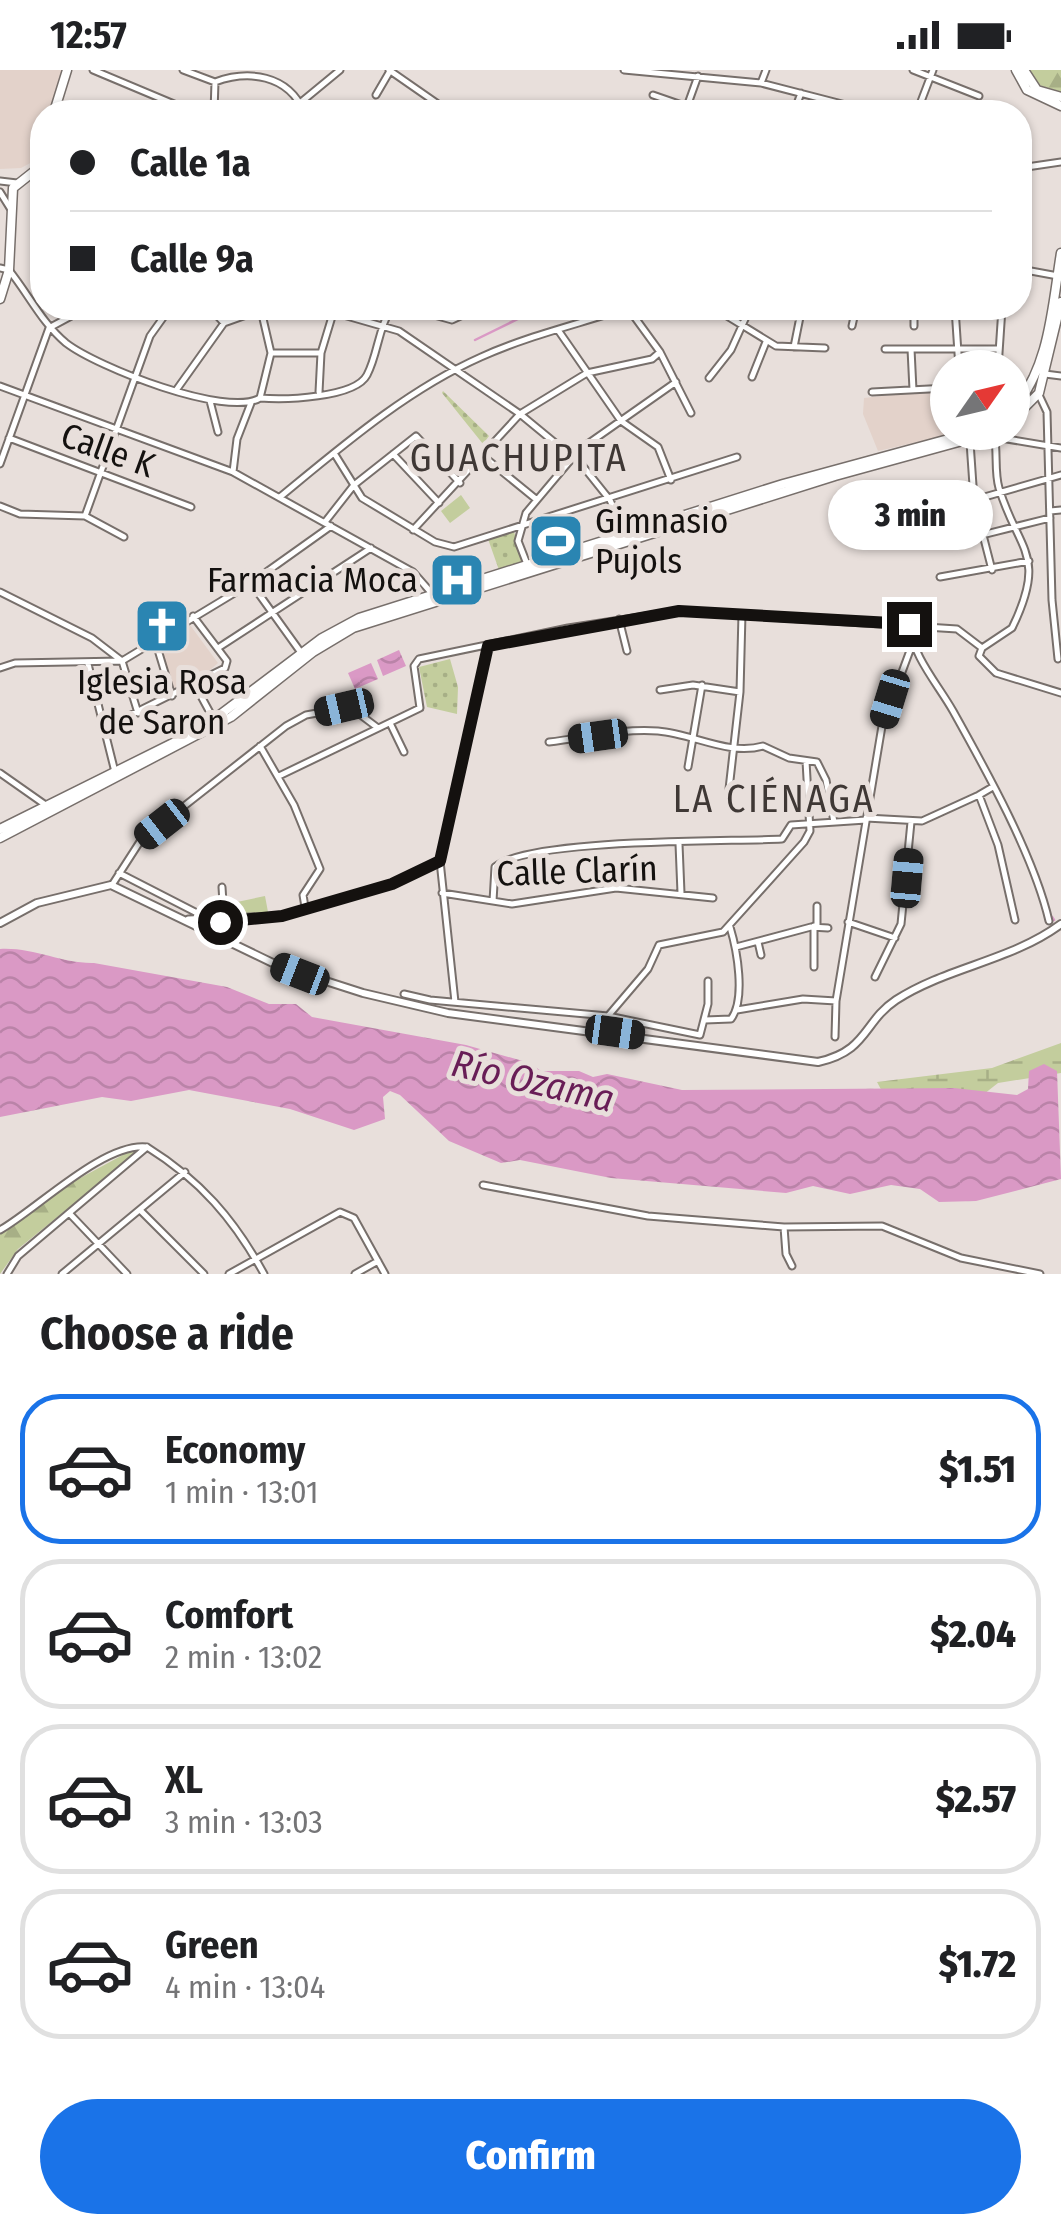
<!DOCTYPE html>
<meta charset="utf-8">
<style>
body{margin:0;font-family:"Fira Sans Condensed",sans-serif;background:#f6f6f6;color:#202124;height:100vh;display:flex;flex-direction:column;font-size:38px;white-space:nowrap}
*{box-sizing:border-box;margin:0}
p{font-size:32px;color:#757577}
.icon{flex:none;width:55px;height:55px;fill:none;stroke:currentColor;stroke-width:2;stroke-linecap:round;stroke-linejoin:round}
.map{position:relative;height:1204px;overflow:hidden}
.details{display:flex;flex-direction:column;background:#fff;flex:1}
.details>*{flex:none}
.top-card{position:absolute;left:30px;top:30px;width:1002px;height:220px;border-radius:40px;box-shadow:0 2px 8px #0004;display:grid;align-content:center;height:220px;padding:0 40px;background:#fff}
.needle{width:65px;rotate:56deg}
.buttons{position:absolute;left:930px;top:280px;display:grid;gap:20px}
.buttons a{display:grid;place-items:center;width:100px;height:100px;border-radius:50%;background:#fff;box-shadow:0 2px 8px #0004;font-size:50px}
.end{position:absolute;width:45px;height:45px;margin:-22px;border:12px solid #14110f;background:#fff;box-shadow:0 0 0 5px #fff}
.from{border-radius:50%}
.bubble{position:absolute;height:70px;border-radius:35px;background:#fff;box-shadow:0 2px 8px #0004;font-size:32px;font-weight:800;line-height:70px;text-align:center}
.car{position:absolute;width:30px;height:60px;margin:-30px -15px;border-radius:12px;box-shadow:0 0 8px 2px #0007;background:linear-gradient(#222 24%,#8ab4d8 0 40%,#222 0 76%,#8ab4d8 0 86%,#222 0)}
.top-card b{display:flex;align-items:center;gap:35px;height:95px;font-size:38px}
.top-card b+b{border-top:2px solid #e0e0e0}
.top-card i{width:25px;height:25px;background:#202124}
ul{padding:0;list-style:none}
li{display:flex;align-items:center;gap:30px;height:150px;margin:0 20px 15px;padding:0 20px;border:5px solid #e0e0e0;border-radius:40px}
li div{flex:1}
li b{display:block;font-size:38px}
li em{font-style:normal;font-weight:800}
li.current{border-color:#1a73e8}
li>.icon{width:90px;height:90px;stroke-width:1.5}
h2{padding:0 40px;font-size:45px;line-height:120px}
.button{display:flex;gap:20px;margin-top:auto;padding:20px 40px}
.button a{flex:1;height:115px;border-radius:60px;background:#1a73e8;color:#fff;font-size:40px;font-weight:800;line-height:115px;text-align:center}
.status{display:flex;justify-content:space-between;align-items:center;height:70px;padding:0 50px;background:#fff;direction:ltr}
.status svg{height:28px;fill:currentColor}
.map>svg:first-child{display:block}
</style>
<div class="status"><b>12:57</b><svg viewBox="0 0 49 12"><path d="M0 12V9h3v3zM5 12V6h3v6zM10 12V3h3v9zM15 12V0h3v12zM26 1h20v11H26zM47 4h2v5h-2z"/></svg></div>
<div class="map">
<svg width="1061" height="1204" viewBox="0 0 1061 1204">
<defs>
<pattern id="forest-firs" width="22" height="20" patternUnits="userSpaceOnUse" patternTransform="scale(2.5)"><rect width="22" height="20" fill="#c3cd9d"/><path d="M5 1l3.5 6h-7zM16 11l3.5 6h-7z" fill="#a7af86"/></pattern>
<pattern id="wetland-marsh" width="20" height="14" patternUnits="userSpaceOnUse" patternTransform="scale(2.5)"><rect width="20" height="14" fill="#c3cd9d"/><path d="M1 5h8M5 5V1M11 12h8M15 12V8" fill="none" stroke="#a7af86"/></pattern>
<pattern id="park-dots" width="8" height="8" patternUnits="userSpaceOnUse" patternTransform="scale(2.5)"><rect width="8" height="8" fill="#c3cd9d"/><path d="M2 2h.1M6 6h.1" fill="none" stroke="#a7af86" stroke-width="1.8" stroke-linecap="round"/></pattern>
<pattern id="water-waves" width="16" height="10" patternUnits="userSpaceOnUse" patternTransform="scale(2.5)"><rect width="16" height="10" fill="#da99c5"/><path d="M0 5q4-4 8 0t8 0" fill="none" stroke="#ba83a8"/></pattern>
</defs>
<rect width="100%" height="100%" fill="#e8dfdb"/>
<path fill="#e3d2ca" d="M 0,0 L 63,0 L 50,42 L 42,42 L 42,63 L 34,91 L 21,98 L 0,99 Z
M 947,319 L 948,362 L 957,363 L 878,381 L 863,344 L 864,328 Z
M 190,555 L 218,593 L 200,609 L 173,622 L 161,574 Z"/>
<path fill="url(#forest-firs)" d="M 1030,0 L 1061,0 L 1061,22 L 1039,15 Z
M 132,1080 L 140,1080 L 18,1179 L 0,1204 L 0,1164 L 71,1113 Z"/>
<path fill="url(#wetland-marsh)" d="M 1061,973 L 1061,1003 L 998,1013 L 984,1024 L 885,1027 L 877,1012 L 992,998 Z"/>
<path fill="url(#park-dots)" d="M 443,321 L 489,366 L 483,374 L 442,323 Z
M 514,462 L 524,494 L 499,500 L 488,469 Z
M 450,589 L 458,617 L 457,644 L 427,637 L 419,597 Z"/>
<path fill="#c3cd9d" d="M 461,425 L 470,438 L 450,453 L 441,441 Z
M 265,826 L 268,842 L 241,848 L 237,832 Z"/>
<path fill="url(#water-waves)" d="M 399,580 L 406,596 L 383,606 L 377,590 Z
M 371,593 L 378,609 L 355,619 L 348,603 Z
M 0,879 C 33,877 63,894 94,893 L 227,917 L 269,934 L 296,934 L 312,947 L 466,975 L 530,993 L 541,1001 L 579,1001 L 593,1007 L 607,1004 L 682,1020 L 954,1018 L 1017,1025 L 1028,1019 L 1029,1001 L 1044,994 L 1057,1001 L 1061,1109 L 976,1131 L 939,1132 L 920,1119 L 891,1115 L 850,1124 L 813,1116 L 786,1123 L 611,1108 L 520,1090 L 501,1093 L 449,1071 L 400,1025 L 390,1021 L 383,1027 L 385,1049 L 354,1060 L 290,1039 L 189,1020 L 131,1031 L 102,1027 L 0,1047 Z"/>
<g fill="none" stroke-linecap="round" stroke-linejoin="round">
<path stroke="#da99c5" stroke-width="2.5" d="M 475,270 L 540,238
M 1052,847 L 1054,850"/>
<g stroke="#776f6b" stroke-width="9">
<path id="minor" d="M 93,0 L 193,42
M 183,0 L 215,12 C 248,0 288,4 304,42
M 389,0 L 448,41
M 624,0 L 761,13 L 873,42
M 913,0 L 979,26
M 761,13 L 766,0
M 376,25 L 390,1
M 653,25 L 702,42
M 300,33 L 340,0
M 214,42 L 215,12
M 685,42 L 698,6
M 794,42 L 801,23
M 917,42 L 933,0
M 1020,98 L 1061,92
M 0,111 L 17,113
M 0,122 L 10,138
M 0,198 L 9,200 C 29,225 42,253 66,273 C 97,297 226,348 260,328 C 284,330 355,328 367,305 C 378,284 378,259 391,238
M 1020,199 L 1058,206
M 210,238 L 224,253
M 319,238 L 399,261 L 520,344 L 582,395 L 610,430 L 626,467
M 409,238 L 452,250 L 478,238
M 628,238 L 660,282 L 691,343
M 714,238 L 776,276 L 825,278
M 767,238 L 800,247 L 794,277
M 955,238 L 959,298
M 852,256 L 856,238
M 914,256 L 914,238
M 558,260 L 621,351 L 658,377 L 671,410
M 885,279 L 998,279
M 911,279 L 913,320
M 271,283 L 321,283
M 998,298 L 1002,238
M 1045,304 L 1061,306
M 752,307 L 766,272
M 709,308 L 731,280 L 750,238
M 0,316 L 233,402 L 413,502 L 435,527
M 1012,317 L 1023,324
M 177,319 L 224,253 L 266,238
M 319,322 L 321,283 L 334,240
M 872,322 L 948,318
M 1039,325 L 1047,342 L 1052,530 L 1058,589
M 260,328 L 271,283 L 261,240
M 210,331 L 218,362
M 994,364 C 998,381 994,401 999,418 C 1018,481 1048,484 1012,558 L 982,578 L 979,586 L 996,603 L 1061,623
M 995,367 L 1061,378
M 9,368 L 191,437
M 970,372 L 974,430 L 992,500
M 334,383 L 362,428 L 435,472 L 454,477 L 737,387
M 393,384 L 439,433
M 483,386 L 537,430
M 0,394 L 49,258 L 86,238
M 233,402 L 237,369 L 251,333
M 280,427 C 342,376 407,320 481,287 C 527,266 579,254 627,238
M 974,430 L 1061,405
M 0,436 L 20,444 L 85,446 L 124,467
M 1050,441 L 1061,440
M 85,446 L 150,266 L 170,238
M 325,452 L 354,415 L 416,366 L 460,413
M 413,460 L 520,344 L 587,303 L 652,289 L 660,282
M 982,465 L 1050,448
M 527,494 L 518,471 L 526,443 L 579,380 L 676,312
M 940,507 L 1029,491
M 251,513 L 302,584
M 0,522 L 92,568 L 122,591 L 138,643
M 619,549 L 627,581
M 909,554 C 913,587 937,613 953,641 C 986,700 1034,786 1049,851
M 155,570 L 172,626
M 218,578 L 371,478
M 88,594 L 115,702
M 0,598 L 15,593 L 122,591 L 251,513 L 331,456
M 195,615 L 214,650
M 660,620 L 693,615 L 740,622
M 390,653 L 404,682
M 104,658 L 225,598 L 227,591 L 193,546
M 549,672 C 585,668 622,658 658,661 C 694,664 729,686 763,676 L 789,688 L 817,692 L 826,710 L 834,752
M 260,676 L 294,735 L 320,799 L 303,825 L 305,837
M 688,697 L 702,615
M 0,703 L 47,736
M 279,706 L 420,638 L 414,596 L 419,589 L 568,558 L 679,541 L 957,559 L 982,578
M 991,718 L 979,725 L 998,775 L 1015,850
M 729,719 L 740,622 L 742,544
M 866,748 L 922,751 L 979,725
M 679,774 L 681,823
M 119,803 L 195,842
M 112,815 L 141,770 L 286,656 L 306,645 L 350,637 L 378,658
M 222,817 L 224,849
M 442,823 L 512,834 L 616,818 L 713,828
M 493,831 L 495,797 C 528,768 729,772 782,769 L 791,755 L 866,750
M 817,836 L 817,857
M 188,849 L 282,846 L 392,814 L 440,791
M 848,852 L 895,868
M 814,856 L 814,897
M 758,872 L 761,885
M 736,877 L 811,857 L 828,858
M 875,907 L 901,854 L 911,752
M 404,924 L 430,930 L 608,946 L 700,965 L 708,934 L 708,911
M 455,932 L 440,791 L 488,576
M 737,940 L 803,929 L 836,931
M 608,946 L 648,899 L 659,875 L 723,862 L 804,772 L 810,761 L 806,691
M 705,950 L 731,949 C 746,929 737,880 730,857
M 835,967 L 836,931 L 882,656 L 912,575
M 147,1077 C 200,1110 234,1149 264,1204
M 483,1115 L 648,1146 L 784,1157 L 882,1156 L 961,1188 L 1040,1204
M 140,1140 L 204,1204
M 69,1143 L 127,1204
M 784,1157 L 786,1184 L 792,1196
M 0,1160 C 37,1139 104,1072 147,1077
M 7,1204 L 18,1186 L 147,1077
M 62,1204 L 185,1102
M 229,1204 L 340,1142 L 354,1148 L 385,1204
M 355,1204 L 378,1191"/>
</g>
<g stroke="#776f6b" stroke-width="10">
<path id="tertiary" d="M 0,853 L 37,833 L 111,815 L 279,896 L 363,923 L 448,943 L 818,992 C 868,981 863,952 896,930 C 947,897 1011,891 1061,854
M 217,865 L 224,849"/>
</g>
<g stroke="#776f6b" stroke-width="11">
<path id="secondary" d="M 54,42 L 67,0
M 0,229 L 9,200 L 13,118 L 37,99 L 42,82
M 1012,341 C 1050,297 1052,238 1061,183
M 1012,350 L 1039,323 L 1061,232
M 205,656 L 322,568 L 359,548 L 783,414 L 974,362
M 0,759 L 193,663
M 0,768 L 231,647 L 313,582 L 353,558 L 835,406 L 995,362"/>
</g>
<g stroke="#776f6b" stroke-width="11">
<path id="primary" d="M 1016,0 L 1027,20 L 1061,36
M 1024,0 L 1037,20 L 1061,27"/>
</g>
<use href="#minor" stroke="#fff" stroke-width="5"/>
<use href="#tertiary" stroke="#fff" stroke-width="6"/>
<use href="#secondary" stroke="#fff" stroke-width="8"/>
<use href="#primary" stroke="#fff" stroke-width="8"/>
</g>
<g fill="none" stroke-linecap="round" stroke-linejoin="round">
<path stroke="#14110f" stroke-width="12" d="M 220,852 L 282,846 L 392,814 L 440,791 L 488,576 L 679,541 L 909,554"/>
</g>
<defs>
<g id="stadium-square" transform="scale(2.875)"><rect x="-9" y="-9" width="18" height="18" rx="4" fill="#2a85b2" stroke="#e8dfdb"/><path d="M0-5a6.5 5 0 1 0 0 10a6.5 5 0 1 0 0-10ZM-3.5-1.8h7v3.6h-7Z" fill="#fff"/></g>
<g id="hospital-square" transform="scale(2.875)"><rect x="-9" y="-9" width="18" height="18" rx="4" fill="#2a85b2" stroke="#e8dfdb"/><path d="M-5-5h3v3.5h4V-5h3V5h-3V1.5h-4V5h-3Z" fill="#fff"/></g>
<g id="church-square" transform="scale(2.875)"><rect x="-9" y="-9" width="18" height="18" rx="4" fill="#2a85b2" stroke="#e8dfdb"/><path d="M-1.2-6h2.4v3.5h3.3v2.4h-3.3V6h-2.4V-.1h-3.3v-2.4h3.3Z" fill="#fff"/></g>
</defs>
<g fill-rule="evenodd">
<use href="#stadium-square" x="556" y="471"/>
<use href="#hospital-square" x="457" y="510"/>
<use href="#church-square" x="162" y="556"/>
</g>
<g text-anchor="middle" stroke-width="10" stroke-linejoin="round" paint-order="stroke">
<g font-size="35" fill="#14110f" stroke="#e8dfdb">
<text transform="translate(108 380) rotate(20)" y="12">Calle K</text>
<text transform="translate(577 801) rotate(-2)" y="12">Calle Clarín</text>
</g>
<g font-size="35" fill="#14110f" stroke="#e8dfdb" text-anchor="start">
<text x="595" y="463">Gimnasio<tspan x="595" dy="40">Pujols</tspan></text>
<text x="418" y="522" text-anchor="end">Farmacia Moca</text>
<text x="162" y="624" text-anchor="middle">Iglesia Rosa<tspan x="162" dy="40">de Saron</tspan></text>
</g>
<g font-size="38" letter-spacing="2.5" fill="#3f3835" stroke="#e8dfdb">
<text x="519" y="401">GUACHUPITA</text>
<text x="774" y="742">LA CIÉNAGA</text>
</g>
<g font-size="38" font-style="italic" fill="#681d56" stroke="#e8dfdb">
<text transform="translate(533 1011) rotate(13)" y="13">Río Ozama</text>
</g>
</g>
</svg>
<div class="buttons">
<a><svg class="needle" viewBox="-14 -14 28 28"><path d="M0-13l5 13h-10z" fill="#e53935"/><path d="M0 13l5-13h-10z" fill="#757577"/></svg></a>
</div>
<i class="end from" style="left:220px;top:852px"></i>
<i class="end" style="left:909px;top:554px"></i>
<div class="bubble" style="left:828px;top:410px;width:165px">3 min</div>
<i class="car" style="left:890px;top:629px;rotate:197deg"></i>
<i class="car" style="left:344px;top:637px;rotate:257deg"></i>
<i class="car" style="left:598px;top:666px;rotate:262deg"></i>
<i class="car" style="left:162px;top:754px;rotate:232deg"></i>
<i class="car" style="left:907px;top:808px;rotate:5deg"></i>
<i class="car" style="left:300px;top:904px;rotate:291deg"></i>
<i class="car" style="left:615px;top:962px;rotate:98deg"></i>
<div class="top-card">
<b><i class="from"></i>Calle 1a</b>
<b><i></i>Calle 9a</b>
</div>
</div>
<section class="details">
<h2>Choose a ride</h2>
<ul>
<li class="current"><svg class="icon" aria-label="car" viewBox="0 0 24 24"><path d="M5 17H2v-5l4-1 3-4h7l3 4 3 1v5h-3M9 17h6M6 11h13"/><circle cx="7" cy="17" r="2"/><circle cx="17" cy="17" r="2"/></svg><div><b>Economy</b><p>1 min · 13:01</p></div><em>$1.51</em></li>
<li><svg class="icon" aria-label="car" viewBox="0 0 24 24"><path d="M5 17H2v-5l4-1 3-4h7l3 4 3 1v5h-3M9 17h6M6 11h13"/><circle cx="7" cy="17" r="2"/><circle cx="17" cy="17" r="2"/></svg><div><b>Comfort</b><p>2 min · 13:02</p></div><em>$2.04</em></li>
<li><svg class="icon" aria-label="car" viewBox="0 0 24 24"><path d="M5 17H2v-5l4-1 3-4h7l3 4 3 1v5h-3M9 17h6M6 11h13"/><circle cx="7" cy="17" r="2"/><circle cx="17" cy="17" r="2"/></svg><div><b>XL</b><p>3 min · 13:03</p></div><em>$2.57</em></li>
<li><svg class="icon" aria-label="car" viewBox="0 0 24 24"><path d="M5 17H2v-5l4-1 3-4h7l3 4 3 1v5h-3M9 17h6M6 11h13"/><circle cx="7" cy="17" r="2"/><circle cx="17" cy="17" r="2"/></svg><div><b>Green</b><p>4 min · 13:04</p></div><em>$1.72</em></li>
</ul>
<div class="button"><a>Confirm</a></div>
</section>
